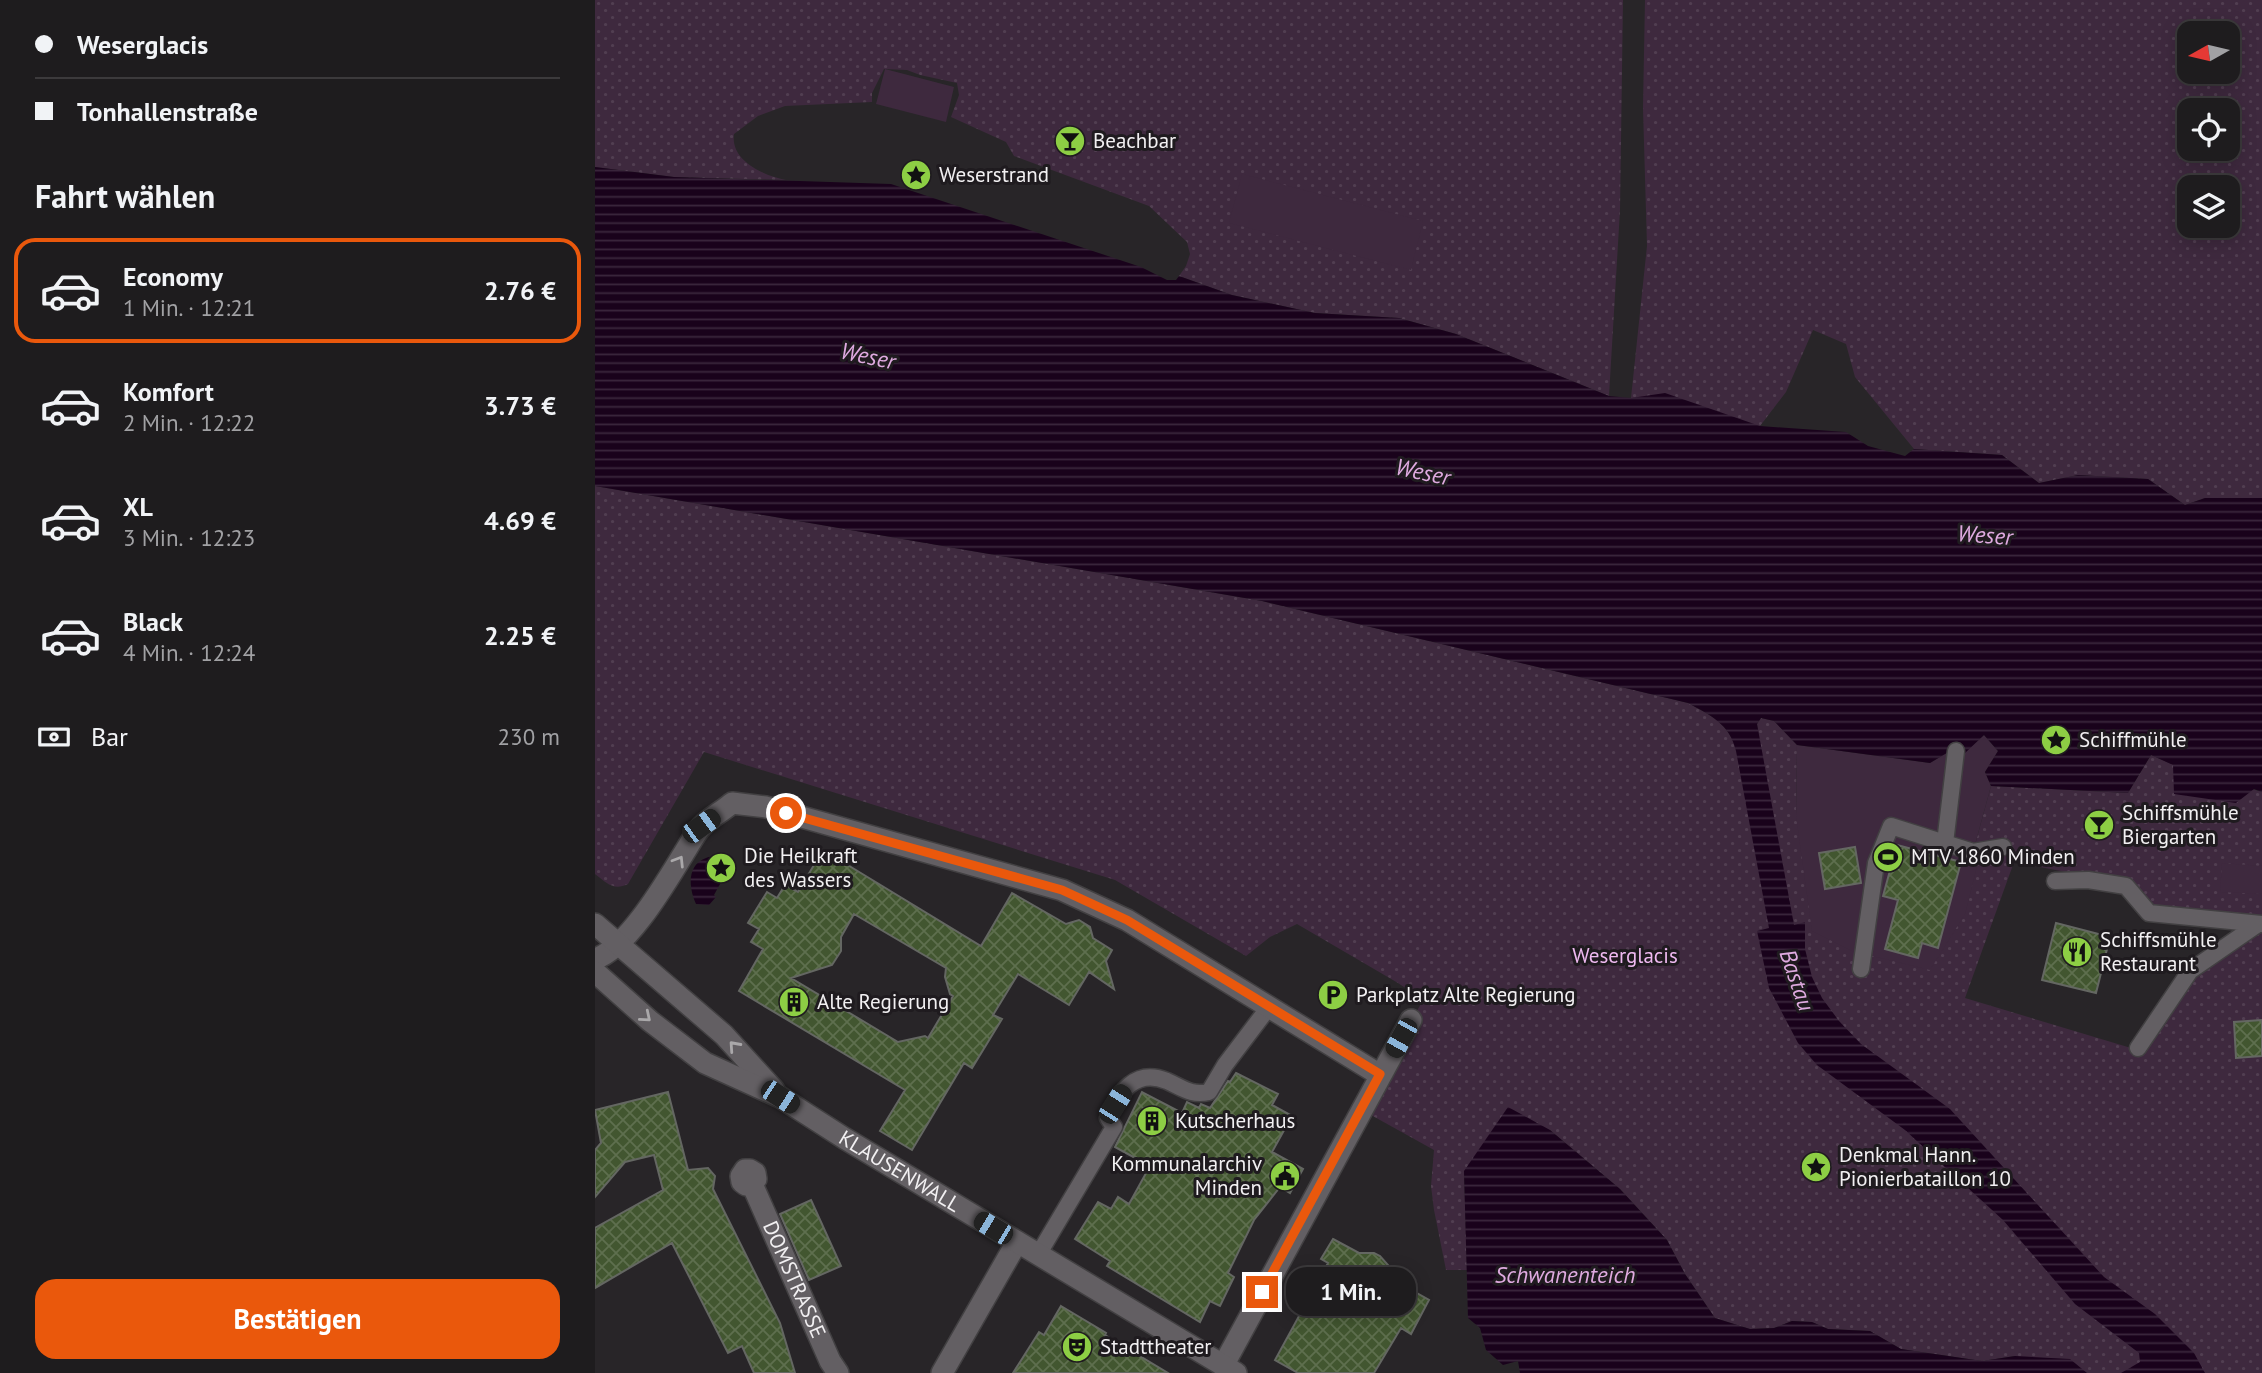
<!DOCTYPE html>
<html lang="de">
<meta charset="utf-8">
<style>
body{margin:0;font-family:"PT Sans",sans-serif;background:#262527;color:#f1f3f6;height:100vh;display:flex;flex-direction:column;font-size:26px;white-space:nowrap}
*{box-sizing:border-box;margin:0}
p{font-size:23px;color:#a1a1a4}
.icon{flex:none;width:38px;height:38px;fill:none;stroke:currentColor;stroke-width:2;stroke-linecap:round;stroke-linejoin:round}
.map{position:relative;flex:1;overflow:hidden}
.panel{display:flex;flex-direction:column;background:#1e1c1e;width:595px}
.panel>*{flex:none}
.banner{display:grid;align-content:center;height:154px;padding:0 35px;background:#1e1c1e}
.needle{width:46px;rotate:262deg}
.fabs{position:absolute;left:1582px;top:21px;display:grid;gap:14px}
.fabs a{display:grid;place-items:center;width:63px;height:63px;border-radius:14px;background:#1e1c1e;box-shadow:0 4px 18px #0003,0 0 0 2px #3c3a3c;font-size:35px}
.end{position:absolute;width:32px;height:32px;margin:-16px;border:9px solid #ea580c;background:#fff;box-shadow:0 0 0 4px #fff}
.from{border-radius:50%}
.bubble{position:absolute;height:49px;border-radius:21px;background:#1e1c1e;box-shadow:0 4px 18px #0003,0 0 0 2px #3c3a3c;font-size:23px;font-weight:600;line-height:49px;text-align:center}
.car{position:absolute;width:21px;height:42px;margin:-21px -10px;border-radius:9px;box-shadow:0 0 5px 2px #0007;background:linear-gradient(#222 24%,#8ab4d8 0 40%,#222 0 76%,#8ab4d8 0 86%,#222 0)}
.banner b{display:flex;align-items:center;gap:24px;height:66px;font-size:26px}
.banner b+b{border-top:2px solid #3c3a3c}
.banner i{width:18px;height:18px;background:#f1f3f6}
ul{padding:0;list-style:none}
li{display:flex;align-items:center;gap:21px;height:105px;margin:0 14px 10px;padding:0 21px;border:4px solid transparent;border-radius:21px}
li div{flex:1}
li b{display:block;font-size:26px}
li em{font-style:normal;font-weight:600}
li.current{border-color:#ea580c}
li>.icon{width:63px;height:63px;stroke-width:1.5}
h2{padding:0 35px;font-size:32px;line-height:84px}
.pay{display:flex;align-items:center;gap:18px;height:77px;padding:0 35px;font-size:26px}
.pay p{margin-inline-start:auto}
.action{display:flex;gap:14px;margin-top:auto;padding:14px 35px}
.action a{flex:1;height:80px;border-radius:21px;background:#ea580c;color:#fff;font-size:28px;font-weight:600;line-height:80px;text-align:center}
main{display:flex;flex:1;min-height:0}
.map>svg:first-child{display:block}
</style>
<main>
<section class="panel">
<div class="banner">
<b><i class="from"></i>Weserglacis</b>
<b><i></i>Tonhallenstraße</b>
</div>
<h2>Fahrt wählen</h2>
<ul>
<li class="current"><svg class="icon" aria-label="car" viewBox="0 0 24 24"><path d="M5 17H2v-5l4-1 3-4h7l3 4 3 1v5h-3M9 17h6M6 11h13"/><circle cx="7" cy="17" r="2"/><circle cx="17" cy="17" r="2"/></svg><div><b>Economy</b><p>1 Min. · 12:21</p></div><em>2.76 €</em></li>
<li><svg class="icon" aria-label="car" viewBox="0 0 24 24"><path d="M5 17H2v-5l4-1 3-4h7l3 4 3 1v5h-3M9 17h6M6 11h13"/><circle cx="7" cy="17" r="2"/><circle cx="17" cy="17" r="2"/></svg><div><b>Komfort</b><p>2 Min. · 12:22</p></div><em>3.73 €</em></li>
<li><svg class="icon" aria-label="car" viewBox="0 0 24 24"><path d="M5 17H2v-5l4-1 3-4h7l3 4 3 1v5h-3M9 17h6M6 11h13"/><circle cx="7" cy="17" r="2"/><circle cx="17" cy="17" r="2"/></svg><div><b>XL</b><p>3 Min. · 12:23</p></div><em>4.69 €</em></li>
<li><svg class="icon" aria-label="car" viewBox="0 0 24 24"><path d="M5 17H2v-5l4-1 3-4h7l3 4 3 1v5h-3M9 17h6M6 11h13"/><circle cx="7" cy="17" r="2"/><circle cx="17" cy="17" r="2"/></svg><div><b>Black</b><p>4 Min. · 12:24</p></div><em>2.25 €</em></li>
</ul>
<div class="pay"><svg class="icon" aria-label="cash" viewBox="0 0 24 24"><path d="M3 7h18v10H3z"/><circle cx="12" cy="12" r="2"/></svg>Bar<p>230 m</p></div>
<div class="action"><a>Bestätigen</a></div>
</section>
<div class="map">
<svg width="1667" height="1373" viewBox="0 0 1667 1373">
<defs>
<pattern id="green-dots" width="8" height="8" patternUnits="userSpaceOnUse" patternTransform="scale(1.75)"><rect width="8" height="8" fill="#3e293e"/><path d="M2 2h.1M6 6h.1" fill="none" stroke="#513e51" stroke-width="1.8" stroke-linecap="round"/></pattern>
<pattern id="water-rules" width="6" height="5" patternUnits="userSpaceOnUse" patternTransform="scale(1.75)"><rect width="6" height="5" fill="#19021b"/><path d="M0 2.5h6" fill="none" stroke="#3b273d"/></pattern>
<pattern id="building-cross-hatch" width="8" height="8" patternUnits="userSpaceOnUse" patternTransform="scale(1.75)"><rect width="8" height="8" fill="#425630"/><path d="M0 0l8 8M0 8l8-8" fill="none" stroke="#5e6f4e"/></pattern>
</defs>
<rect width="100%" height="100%" fill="#282528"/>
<path fill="url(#green-dots)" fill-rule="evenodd" d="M 0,0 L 1028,0 L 1025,210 L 1014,396 L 861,334 L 804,318 L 720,313 L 637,295 L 584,276 L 591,266 L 595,254 L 592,242 L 554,206 L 419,156 L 411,142 L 356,117 L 364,95 L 362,83 L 325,75 L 312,70 L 289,69 L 277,93 L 277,102 L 190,106 L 163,116 L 139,134 C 135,161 170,176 191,180 L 79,177 L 0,167 Z
M 1050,0 L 1667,0 L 1667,498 L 1610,498 L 1590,505 L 1553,479 L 1483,475 L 1444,483 L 1407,455 L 1319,449 L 1260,377 L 1251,344 L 1218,330 L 1191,392 L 1165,426 L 1036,398 L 1052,246 L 1048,108 ZM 1594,33 L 1633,33 L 1633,72 L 1594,72 ZM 1594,110 L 1633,110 L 1633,149 L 1594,149 ZM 1594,187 L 1633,187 L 1633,226 L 1594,226 Z
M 0,486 L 667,601 L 1093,703 C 1116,716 1129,720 1140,745 L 1165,748 L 1162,724 L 1166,718 L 1179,721 L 1202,745 L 1201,816 L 1378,852 L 1396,786 L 1533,793 L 1556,755 L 1579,765 L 1667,792 L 1667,924 L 1554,913 L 1529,883 L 1419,862 L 1370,998 L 1536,1048 L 1598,975 L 1667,929 L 1667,1373 L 1492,1373 L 1420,1356 L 1387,1361 L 1306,1349 L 1275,1331 L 1233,1329 L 1217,1322 L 1197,1321 L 1179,1328 L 1155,1329 L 1120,1318 L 1090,1274 L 1072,1240 L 1025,1189 L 955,1130 L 869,1171 L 872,1270 L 851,1270 L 839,1210 L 836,1186 L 839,1150 L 767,1110 L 828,1000 L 803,983 L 702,924 L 675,937 L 651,956 L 520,880 L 109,752 L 33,884 C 18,891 12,883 0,874 Z"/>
<path fill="#3e293e" d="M 290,69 L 359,87 L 351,122 L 281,104 Z
M 647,174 L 828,221 L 816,270 L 634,223 Z
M 1389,735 L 1403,751 L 1390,772 L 1396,786 L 1378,852 L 1383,862 L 1370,914 L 1335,970 L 1257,951 L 1217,931 L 1201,816 L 1202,745 L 1335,763 L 1355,751 L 1370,752 Z
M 1627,863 L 1667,866 L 1667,894 L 1625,892 Z"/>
<path fill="url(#water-rules)" d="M 0,167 L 79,177 L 296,184 L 546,267 L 572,280 L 581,280 L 584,276 L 637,295 L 720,313 L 804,318 L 861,334 L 1014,396 L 1036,398 L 1070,393 L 1165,426 L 1251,432 L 1273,446 L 1310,456 L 1319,449 L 1407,455 L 1444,483 L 1483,475 L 1553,479 L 1590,505 L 1610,498 L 1667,498 L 1667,792 L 1659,789 L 1641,803 L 1579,794 L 1578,765 L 1556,755 L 1533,793 L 1396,786 L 1390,772 L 1403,751 L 1389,735 L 1370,753 L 1355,751 L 1335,763 L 1202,745 L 1179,721 L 1166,718 L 1162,724 L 1199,925 L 1210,922 L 1210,949 L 1217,977 L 1227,998 L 1244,1021 L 1266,1044 L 1355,1109 L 1509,1277 L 1560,1314 L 1599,1353 L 1610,1373 L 1526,1373 L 1545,1362 L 1544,1353 L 1480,1304 L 1408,1220 L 1339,1157 L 1310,1130 L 1222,1065 L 1203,1043 L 1174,988 L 1162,931 L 1174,928 L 1141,751 C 1135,724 1115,715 1093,703 L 667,601 L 0,486 Z
M 129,855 L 135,858 L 137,867 L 134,876 L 130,875 L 119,895 L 121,897 L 114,905 L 101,904 C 94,889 91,865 111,858 C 116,856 124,856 129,855 Z
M 913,1107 L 955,1130 L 1025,1189 L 1072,1240 L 1090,1274 L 1120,1318 L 1155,1329 L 1179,1328 L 1197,1321 L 1217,1322 L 1233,1329 L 1275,1331 L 1306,1349 L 1387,1361 L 1420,1356 L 1475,1359 L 1492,1373 L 925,1373 L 923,1361 L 908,1365 L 891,1350 L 885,1328 L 873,1318 L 869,1171 Z"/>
<path fill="url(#building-cross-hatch)" stroke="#646762" stroke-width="2" fill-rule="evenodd" d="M 1302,845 L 1366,862 L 1343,948 L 1327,943 L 1323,958 L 1290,949 L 1303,900 L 1288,896 Z
M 1260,847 L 1266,883 L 1230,889 L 1224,853 Z
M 228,850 L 386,946 L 417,893 L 471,924 L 484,920 L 495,927 L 498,938 L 517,950 L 511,961 L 519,989 L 494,972 L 474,1005 L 423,974 L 398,1015 L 407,1019 L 377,1068 L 369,1063 L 317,1150 L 285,1131 L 310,1090 L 144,991 L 168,949 L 156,942 L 164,929 L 153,923 L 172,892 L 182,898 L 190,885 L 203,892 ZM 259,914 L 351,968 L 350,977 L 355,994 L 358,996 L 333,1038 L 330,1036 L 303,1042 L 196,978 L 237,965 L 246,951 L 246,937 Z
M 1461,923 L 1515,937 L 1501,993 L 1447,980 Z
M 1667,1020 L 1667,1056 L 1641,1058 L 1639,1022 Z
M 641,1073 L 683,1094 L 677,1105 L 697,1116 L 677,1152 L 708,1169 L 695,1193 L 685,1187 L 659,1220 L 633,1273 L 639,1277 L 625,1306 L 615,1301 L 605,1322 L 512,1266 L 515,1261 L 480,1239 L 503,1202 L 516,1209 L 523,1197 L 534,1204 L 555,1166 L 520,1147 L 547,1092 L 587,1113 L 592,1102 L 604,1108 L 606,1104 L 615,1108 L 633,1081 L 635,1082 Z
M 73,1092 L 93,1170 L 113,1168 L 120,1176 L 118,1189 L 185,1323 L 200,1373 L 159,1373 L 147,1346 L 133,1353 L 77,1243 L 0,1288 L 0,1228 L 68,1190 L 59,1155 L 30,1162 L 0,1197 L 0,1150 L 6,1143 L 0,1110 Z
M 216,1200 L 246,1266 L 214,1280 L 185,1214 Z
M 738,1239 L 764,1253 L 779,1253 L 785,1256 L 800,1273 L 816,1282 L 813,1288 L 834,1300 L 816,1334 L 806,1328 L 779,1373 L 703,1373 L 680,1360 L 733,1263 L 726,1259 Z
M 466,1306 L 511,1333 L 510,1335 L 573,1373 L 418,1373 L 444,1332 L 449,1335 Z"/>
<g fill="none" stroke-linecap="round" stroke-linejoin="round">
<g stroke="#424042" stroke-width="19">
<path id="service" d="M 1350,843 L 1361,751
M 1460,881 L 1493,880 L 1531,886 L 1554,913 L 1667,924
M 1266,969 L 1281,863 L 1296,826 L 1378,852 L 1408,847
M 1543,1048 L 1595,971 L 1663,924
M 443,1255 L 519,1127 L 513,1118 C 524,1092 540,1068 572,1081 C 588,1088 596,1096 614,1092 L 630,1065 L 674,1007"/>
</g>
<g stroke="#424042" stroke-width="24">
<g id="minor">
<path d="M 0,959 C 33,948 71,882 89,853 C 95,844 100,833 107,826 C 116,817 128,811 137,803 L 171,807 L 467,890 L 532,920 L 785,1075"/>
<path id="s1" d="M 157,1184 L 151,1185 L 147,1182 L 146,1176 L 150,1170 L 155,1170 L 160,1173 L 161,1179 L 157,1184 L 235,1361 L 243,1373"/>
<path d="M 628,1366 L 816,1020"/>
<path d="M 347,1373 L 422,1242"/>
</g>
</g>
<g stroke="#424042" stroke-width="24">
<g id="secondary">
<path d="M 0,924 L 129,1035 L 179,1090"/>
<path id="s2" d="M 0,972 L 55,1021 L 110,1063 L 185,1097 L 249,1138 L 641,1373"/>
</g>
</g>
<use href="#service" stroke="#635f63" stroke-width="16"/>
<use href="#minor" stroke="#635f63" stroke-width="21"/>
<use href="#secondary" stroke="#635f63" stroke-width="21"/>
</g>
<defs><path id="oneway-chevron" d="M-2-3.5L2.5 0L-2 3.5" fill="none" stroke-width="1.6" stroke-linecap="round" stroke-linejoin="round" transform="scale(1.75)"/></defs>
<g stroke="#aaa8aa">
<use href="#oneway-chevron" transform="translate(84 861) rotate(-58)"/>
<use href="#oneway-chevron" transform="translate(51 1017) rotate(40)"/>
<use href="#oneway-chevron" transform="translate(139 1046) rotate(-132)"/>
</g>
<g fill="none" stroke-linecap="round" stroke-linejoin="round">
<path stroke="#ea580c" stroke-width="9" d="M 191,813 L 467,890 L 532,920 L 785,1074 L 667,1292"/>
</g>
<defs>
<g id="bar-disc" transform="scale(1.575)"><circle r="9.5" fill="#8dce44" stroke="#1f1b1f"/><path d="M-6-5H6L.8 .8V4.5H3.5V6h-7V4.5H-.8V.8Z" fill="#111"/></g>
<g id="sight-disc" transform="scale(1.575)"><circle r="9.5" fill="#8dce44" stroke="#1f1b1f"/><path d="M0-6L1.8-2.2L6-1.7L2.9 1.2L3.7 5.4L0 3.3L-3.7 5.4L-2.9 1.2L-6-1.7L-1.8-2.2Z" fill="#111"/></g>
<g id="stadium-disc" transform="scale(1.575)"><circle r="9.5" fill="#8dce44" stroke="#1f1b1f"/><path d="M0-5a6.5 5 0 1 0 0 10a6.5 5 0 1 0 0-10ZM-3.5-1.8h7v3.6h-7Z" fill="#111"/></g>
<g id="restaurant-disc" transform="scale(1.575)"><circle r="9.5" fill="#8dce44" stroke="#1f1b1f"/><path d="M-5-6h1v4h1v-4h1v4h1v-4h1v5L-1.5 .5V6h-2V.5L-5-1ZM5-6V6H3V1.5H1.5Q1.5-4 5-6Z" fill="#111"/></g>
<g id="parking-disc" transform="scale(1.575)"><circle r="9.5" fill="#8dce44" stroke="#1f1b1f"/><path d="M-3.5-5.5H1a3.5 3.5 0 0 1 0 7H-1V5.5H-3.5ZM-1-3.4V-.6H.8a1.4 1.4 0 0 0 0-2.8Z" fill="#111"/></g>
<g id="building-disc" transform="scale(1.575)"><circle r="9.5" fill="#8dce44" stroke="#1f1b1f"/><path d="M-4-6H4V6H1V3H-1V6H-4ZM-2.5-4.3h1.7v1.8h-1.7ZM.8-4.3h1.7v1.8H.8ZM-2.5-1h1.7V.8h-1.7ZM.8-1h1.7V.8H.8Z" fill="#111"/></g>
<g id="civic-disc" transform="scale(1.575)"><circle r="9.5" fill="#8dce44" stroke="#1f1b1f"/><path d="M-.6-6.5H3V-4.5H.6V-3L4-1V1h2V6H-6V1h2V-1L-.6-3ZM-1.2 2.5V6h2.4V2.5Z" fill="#111"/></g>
<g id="theatre-disc" transform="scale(1.575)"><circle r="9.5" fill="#8dce44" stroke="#1f1b1f"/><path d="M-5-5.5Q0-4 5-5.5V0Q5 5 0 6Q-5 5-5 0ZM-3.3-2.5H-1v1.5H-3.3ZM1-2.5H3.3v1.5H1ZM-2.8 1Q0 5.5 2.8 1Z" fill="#111"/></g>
</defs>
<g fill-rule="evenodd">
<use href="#bar-disc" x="475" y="141"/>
<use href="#sight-disc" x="321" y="175"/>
<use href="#sight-disc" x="1461" y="740"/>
<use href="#bar-disc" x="1504" y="825"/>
<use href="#stadium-disc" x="1293" y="857"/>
<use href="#sight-disc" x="126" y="868"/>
<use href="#restaurant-disc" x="1482" y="952"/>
<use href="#parking-disc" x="738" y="995"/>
<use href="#building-disc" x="199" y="1002"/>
<use href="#building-disc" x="557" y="1121"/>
<use href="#sight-disc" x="1221" y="1167"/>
<use href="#civic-disc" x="690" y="1176"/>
<use href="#theatre-disc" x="482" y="1347"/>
</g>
<g text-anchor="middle" stroke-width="6" stroke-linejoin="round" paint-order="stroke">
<g font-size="21" fill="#f2f0f2" stroke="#1f1b1f" text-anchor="start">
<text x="498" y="148">Beachbar</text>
<text x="344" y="182">Weserstrand</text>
<text x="1484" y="747">Schiffmühle</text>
<text x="1527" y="820">Schiffsmühle<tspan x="1527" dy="24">Biergarten</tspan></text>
<text x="149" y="863">Die Heilkraft<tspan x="149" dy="24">des Wassers</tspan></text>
<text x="1316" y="864">MTV 1860 Minden</text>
<text x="1505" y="947">Schiffsmühle<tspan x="1505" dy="24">Restaurant</tspan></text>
<text x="761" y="1002">Parkplatz Alte Regierung</text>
<text x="222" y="1009">Alte Regierung</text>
<text x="580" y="1128">Kutscherhaus</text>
<text x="1244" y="1162">Denkmal Hann.<tspan x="1244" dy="24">Pionierbataillon 10</tspan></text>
<text x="667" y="1171" text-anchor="end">Kommunalarchiv<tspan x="667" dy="24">Minden</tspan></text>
<text x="505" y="1354">Stadttheater</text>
</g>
<g font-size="21" fill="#eeb9f0" stroke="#1f1b1f">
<text x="1030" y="963">Weserglacis</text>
</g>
<g font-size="21" fill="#f2f0f2" stroke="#1f1b1f">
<text dy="7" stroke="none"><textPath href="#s2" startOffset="366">KLAUSENWALL</textPath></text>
<text dy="7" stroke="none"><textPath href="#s1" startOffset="152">DOMSTRASSE</textPath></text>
</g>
<g font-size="23" font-style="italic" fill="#dfaae0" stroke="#1f1b1f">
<text transform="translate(273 356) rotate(12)" y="8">Weser</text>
<text transform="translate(828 472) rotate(12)" y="8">Weser</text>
<text transform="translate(1390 535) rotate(4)" y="8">Weser</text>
<text transform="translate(1202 980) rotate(71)" y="8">Bastau</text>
<text x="970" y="1283">Schwanenteich</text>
</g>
</g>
</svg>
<div class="fabs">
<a><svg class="needle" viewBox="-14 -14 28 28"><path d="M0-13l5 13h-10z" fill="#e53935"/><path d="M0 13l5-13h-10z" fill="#a1a1a4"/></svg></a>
<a><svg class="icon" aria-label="locate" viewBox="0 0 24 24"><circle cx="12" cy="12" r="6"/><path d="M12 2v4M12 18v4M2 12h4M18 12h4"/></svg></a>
<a><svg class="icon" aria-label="layers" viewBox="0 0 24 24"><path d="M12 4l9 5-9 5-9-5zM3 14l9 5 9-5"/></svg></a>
</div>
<i class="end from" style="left:191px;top:813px"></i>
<i class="end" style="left:667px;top:1292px"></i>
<div class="bubble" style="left:691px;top:1267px;width:130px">1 Min.</div>
<i class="car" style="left:106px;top:826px;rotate:54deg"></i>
<i class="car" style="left:806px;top:1038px;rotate:209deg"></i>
<i class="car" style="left:185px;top:1097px;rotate:123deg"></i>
<i class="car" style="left:520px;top:1104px;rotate:32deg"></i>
<i class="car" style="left:398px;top:1228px;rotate:301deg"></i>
</div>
</main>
